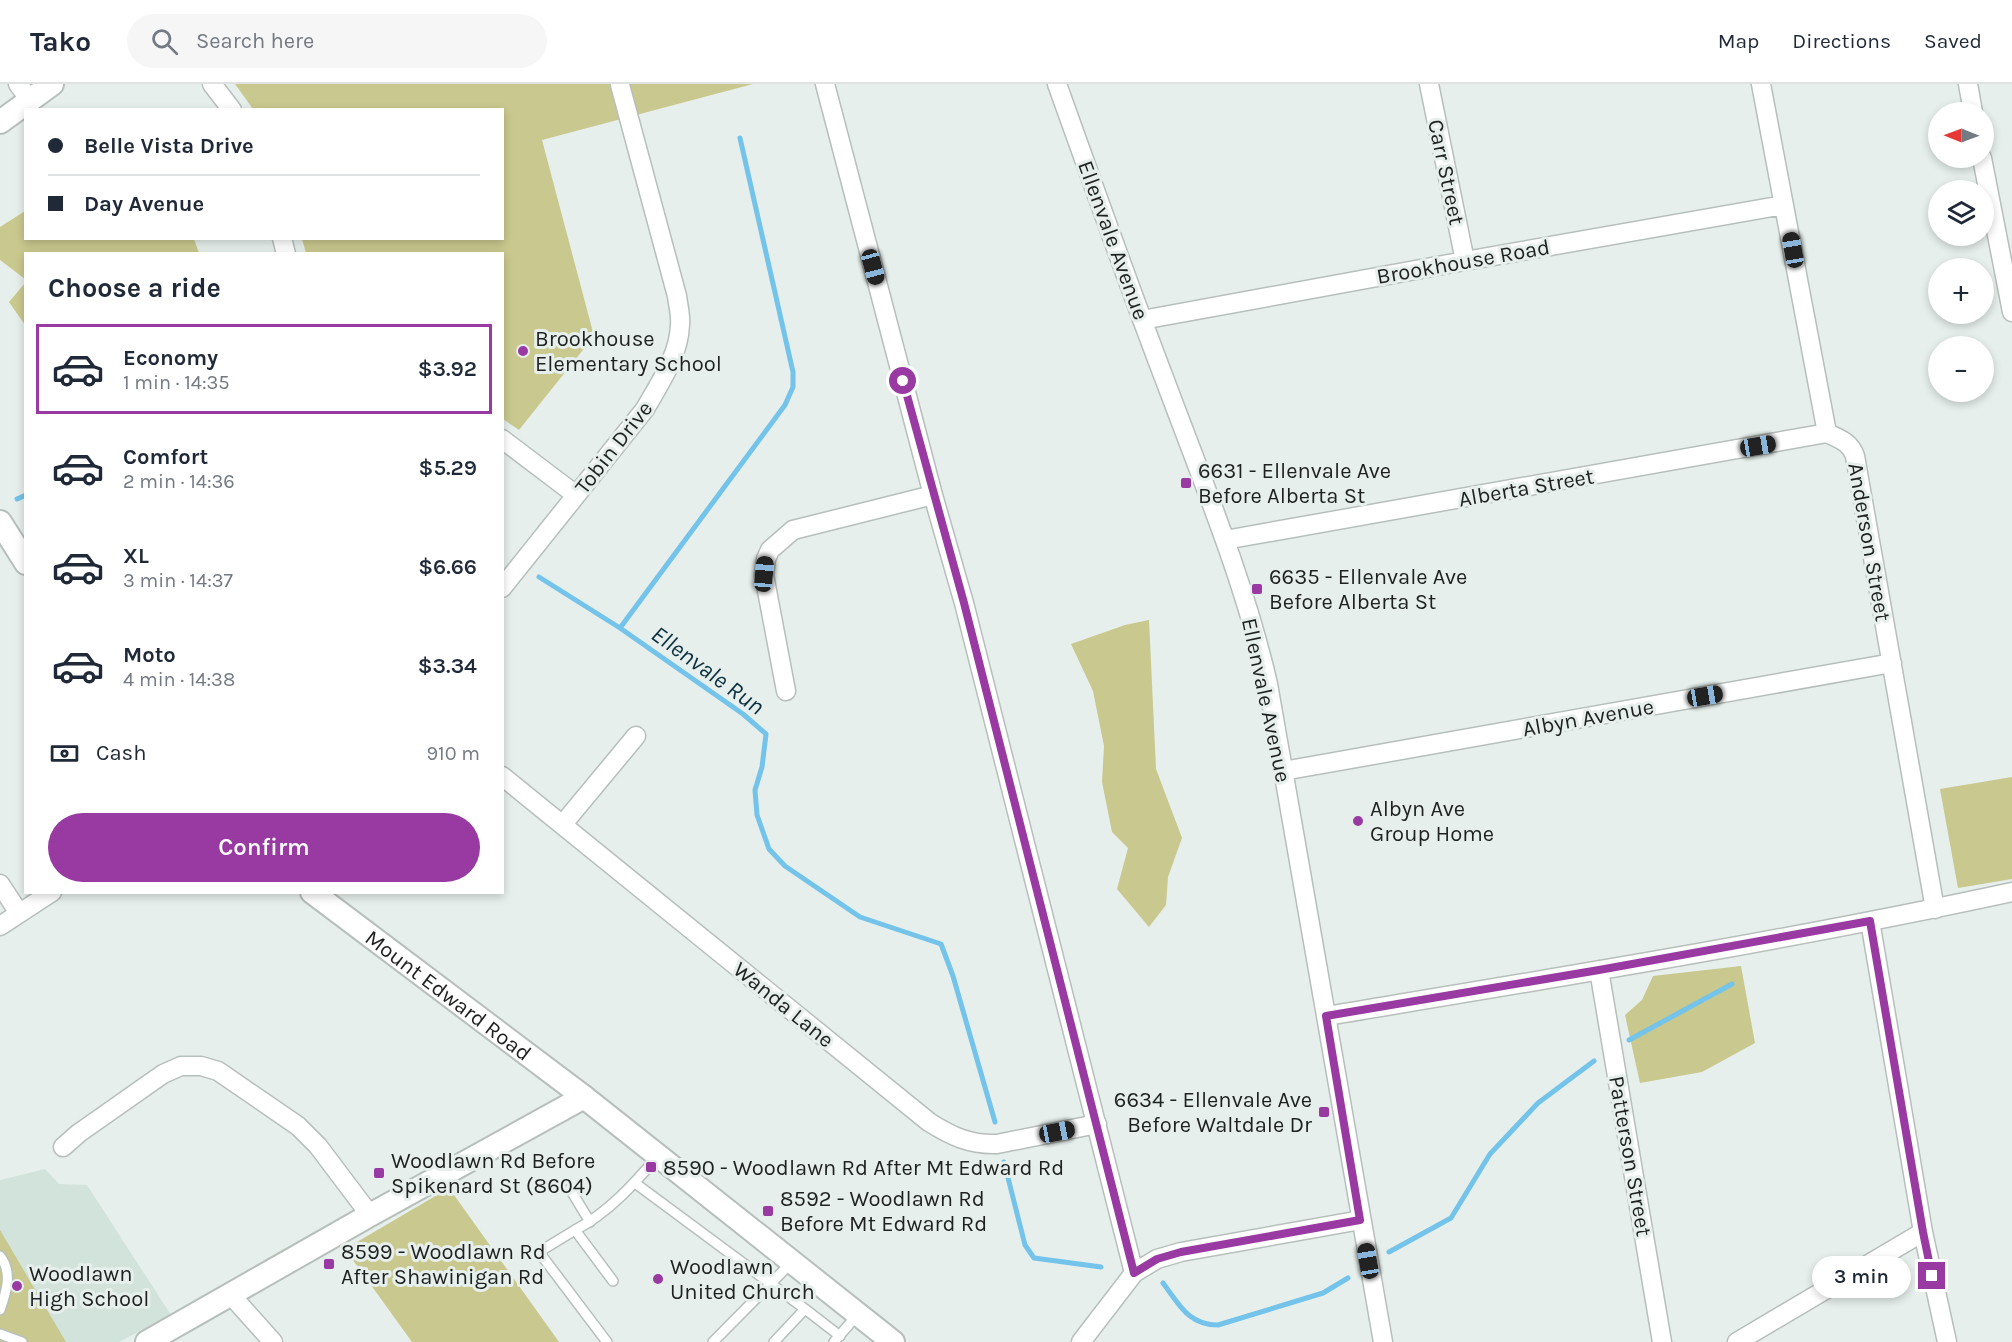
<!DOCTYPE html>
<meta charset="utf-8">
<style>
body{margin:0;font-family:Karla,sans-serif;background:#f6f6f7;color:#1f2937;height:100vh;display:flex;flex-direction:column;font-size:22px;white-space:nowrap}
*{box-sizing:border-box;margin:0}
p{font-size:20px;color:#747a83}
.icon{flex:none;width:33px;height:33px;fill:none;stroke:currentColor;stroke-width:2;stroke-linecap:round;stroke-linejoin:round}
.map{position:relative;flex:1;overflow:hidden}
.panel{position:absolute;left:24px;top:168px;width:480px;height:642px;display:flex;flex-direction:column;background:#fff;border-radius:0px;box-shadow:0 3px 9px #0003}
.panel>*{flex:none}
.top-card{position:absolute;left:24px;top:24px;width:480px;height:132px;border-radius:0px;box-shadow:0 3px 9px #0003;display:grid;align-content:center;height:132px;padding:0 24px;background:#fff}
.needle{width:39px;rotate:271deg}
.buttons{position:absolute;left:1928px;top:18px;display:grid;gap:12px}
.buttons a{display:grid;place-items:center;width:66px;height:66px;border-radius:50%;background:#fff;box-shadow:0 3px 9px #0003;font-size:30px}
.end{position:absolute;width:27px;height:27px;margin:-14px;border:8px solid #993aa3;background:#fff;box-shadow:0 0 0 3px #fff}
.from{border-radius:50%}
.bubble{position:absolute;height:42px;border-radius:21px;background:#fff;box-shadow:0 3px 9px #0003;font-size:20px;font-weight:600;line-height:42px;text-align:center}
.car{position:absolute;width:18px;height:36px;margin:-18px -9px;border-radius:8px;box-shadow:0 0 4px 2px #0007;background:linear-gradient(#222 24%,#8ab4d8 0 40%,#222 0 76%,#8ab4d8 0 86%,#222 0)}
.top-card b{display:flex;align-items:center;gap:21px;height:57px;font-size:22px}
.top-card b+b{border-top:2px solid #e0e1e3}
.top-card i{width:15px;height:15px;background:#1f2937}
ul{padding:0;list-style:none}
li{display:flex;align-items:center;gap:18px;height:90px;margin:0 12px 9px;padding:0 12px;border:3px solid transparent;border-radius:0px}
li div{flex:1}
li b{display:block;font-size:22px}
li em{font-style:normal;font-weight:600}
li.on{border-color:#993aa3}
li>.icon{width:54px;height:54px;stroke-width:1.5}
h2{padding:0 24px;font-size:27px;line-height:72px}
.pay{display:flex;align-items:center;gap:15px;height:66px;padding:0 24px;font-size:22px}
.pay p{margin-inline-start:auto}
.button{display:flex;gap:12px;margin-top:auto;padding:12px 24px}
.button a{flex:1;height:69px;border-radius:36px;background:#993aa3;color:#fff;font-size:24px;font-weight:600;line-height:69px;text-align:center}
header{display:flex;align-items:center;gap:36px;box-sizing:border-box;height:84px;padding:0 30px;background:#fff;border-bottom:2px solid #e0e1e3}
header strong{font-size:28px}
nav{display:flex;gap:33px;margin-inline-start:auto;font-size:21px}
.search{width:420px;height:54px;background:#f6f6f7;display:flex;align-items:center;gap:15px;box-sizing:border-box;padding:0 21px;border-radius:33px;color:#747a83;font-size:22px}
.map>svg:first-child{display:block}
</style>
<header>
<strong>Tako</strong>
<div class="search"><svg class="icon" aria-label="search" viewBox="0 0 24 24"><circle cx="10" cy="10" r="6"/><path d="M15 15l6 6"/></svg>Search here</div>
<nav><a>Map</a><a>Directions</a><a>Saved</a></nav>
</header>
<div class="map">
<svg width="2012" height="1258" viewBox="0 0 2012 1258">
<rect width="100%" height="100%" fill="#e6efeb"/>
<path fill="#d2e3dc" d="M 45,1085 L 59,1100 L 87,1101 L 171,1231 L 119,1258 L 0,1258 L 0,1096 Z"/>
<path fill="#c9c88e" d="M 235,0 L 753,0 L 542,56 L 594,252 L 519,346 L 503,335 L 502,170 L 306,169 L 302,155 L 502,154 L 502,26 L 253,25 Z
M 25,127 L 26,154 L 194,155 L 199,169 L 26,170 L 25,195 L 0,176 L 0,143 Z
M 25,199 L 25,241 L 9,218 Z
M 1149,536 L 1156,685 L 1182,754 L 1168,793 L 1166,821 L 1149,843 L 1117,805 L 1128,764 L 1112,748 L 1102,698 L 1104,662 L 1093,607 L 1071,560 L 1125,541 Z
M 2012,693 L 2012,795 L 1958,804 L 1940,705 Z
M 1741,882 L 1755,959 L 1702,988 L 1640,999 L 1625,931 L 1642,916 L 1653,892 Z
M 449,1104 L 559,1258 L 412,1258 L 345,1165 Z
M 0,1146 L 66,1258 L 0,1258 Z"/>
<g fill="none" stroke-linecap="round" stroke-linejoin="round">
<path stroke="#73c3ea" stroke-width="5" d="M 17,415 L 26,411
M 539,493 L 620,544 L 743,630 L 766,650 L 762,683 L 755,706 L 757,731 L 769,765 L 785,782 L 860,833 L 941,860 L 953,892 L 995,1038
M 620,544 L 785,321 L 793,303 L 793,288 L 740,54
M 1629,956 L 1732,900
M 1004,1078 L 1025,1161 L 1034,1174 L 1101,1183
M 1389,1168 L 1451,1134 L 1490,1070 L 1538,1019 L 1594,977
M 1163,1199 C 1179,1220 1188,1241 1218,1241 L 1323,1209 L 1348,1194"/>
<g stroke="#b7bfbb" stroke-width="12">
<path id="service" d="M 635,1099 L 805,1225 L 774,1258
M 570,1105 L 590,1138
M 575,1146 L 539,1168 L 607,1258
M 0,1172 C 13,1188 6,1209 0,1226
M 613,1197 L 575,1146 C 608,1129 634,1100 658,1072
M 805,1225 L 840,1252
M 0,1250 L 22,1258
M 713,1258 L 792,1178
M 834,1258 L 858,1230"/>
</g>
<g stroke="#b7bfbb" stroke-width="21">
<path id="minor" d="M 18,0 L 30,16
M 212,0 L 232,26
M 825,0 L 933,411 L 964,519 L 1134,1189
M 1057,0 C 1093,100 1128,200 1166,299 C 1203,398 1244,496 1268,600 L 1383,1258
M 1429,0 L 1465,177
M 1761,0 L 1827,349 C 1840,355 1850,358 1855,372 L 1935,825
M 1968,0 L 1973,28
M 1982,74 L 2012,228
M 282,154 L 286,170
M 1142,236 L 1465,177 L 1784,121
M 502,355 L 576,411
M 1225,456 L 1827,349
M 502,504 L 645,325 C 660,299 679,271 680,241 C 681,231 678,221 677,212 L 620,1
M 786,607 L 764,491 L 766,475 L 770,466 L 793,446 L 933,411
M 1283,687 L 1892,579
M 502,692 L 929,1038 C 951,1052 970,1061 997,1060 L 1097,1040
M 563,740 L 636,652
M 0,800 L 19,829
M 1870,837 L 1923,1148 L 1947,1258
M 0,842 L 52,808
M 1599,886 L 1662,1258
M 1326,932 C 1555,894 1785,857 2012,808
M 63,1063 L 79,1049 L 163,990 L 181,982 L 201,982 L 218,987 L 298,1042 L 318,1062 L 370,1131
M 230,1210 L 273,1258
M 1081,1258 L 1134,1189 L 1157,1175 L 1181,1168 L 1361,1136
M 1737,1258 L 1923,1148"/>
</g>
<g stroke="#b7bfbb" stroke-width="26">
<g id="tertiary">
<path d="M 0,38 L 52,0"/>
<path d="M 0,438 L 26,479"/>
<path id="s1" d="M 312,808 L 584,1013 L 893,1258"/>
<path d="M 147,1258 L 370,1131 L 584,1013"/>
</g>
</g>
<use href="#service" stroke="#fff" stroke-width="9"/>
<use href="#minor" stroke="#fff" stroke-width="18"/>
<use href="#tertiary" stroke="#fff" stroke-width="22"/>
</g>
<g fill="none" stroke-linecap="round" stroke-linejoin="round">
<path stroke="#993aa3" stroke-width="8" d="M 903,297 L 964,519 L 1134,1189 L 1157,1175 L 1181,1168 L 1360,1136 L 1326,932 L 1599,886 L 1870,837 L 1923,1148 L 1932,1192"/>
</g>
<g fill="#993aa3" stroke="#e6efeb" stroke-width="2">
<circle cx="523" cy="267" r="6"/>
<rect x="1180" y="393" width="12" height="12" rx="3"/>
<rect x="1251" y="499" width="12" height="12" rx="3"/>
<circle cx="1358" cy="737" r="6"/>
<rect x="1318" y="1022" width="12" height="12" rx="3"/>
<rect x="645" y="1077" width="12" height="12" rx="3"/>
<rect x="373" y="1083" width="12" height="12" rx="3"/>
<rect x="762" y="1121" width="12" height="12" rx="3"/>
<rect x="323" y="1174" width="12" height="12" rx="3"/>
<circle cx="658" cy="1195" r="6"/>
<circle cx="17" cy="1202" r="6"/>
</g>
<g text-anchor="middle" stroke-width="6" stroke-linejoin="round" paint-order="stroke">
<g font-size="22" fill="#1e2120" stroke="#e6efeb">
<text transform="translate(1447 88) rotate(78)" y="8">Carr Street</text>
<text transform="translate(1114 156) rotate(70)" y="8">Ellenvale Avenue</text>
<text transform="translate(1463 177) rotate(-10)" y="8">Brookhouse Road</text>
<text transform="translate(613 363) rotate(-52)" y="8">Tobin Drive</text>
<text transform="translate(1526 403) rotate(-10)" y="8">Alberta Street</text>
<text transform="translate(1870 458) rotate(80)" y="8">Anderson Street</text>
<text transform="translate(1267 616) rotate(78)" y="8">Ellenvale Avenue</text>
<text transform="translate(1588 633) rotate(-10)" y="8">Albyn Avenue</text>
<text dy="8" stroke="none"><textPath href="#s1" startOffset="171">Mount Edward Road</textPath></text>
<text transform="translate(784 920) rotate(39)" y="8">Wanda Lane</text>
<text transform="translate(1631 1072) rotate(80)" y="8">Patterson Street</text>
</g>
<g font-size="22" fill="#1e2120" stroke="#e6efeb" text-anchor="start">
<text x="535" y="262">Brookhouse<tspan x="535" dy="25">Elementary School</tspan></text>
<text x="1198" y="394">6631 - Ellenvale Ave<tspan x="1198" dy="25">Before Alberta St</tspan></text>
<text x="1269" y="500">6635 - Ellenvale Ave<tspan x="1269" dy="25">Before Alberta St</tspan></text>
<text x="1370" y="732">Albyn Ave<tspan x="1370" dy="25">Group Home</tspan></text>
<text x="1312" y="1023" text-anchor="end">6634 - Ellenvale Ave<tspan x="1312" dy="25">Before Waltdale Dr</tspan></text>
<text x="391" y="1084">Woodlawn Rd Before<tspan x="391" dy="25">Spikenard St (8604)</tspan></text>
<text x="663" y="1091">8590 - Woodlawn Rd After Mt Edward Rd</text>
<text x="780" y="1122">8592 - Woodlawn Rd<tspan x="780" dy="25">Before Mt Edward Rd</tspan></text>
<text x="341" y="1175">8599 - Woodlawn Rd<tspan x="341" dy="25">After Shawinigan Rd</tspan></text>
<text x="670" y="1190">Woodlawn<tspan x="670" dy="25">United Church</tspan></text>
<text x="29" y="1197">Woodlawn<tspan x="29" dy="25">High School</tspan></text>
</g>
<g font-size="24" font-style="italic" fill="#092f3f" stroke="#e6efeb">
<text transform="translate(708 586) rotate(36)" y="8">Ellenvale Run</text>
</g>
</g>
</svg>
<div class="buttons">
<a><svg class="needle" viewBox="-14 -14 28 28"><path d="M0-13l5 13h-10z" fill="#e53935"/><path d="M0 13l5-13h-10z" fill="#747a83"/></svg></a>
<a><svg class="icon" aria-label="layers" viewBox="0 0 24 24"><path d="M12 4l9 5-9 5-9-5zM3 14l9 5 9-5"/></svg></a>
<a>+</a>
<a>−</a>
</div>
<i class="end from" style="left:903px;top:297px"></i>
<i class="end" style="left:1932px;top:1192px"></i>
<div class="bubble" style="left:1812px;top:1172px;width:99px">3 min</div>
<i class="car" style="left:1793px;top:166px;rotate:350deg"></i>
<i class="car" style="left:873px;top:183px;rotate:165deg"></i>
<i class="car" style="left:1758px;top:362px;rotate:80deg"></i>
<i class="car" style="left:764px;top:490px;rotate:5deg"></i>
<i class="car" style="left:1705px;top:612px;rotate:80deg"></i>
<i class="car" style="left:1057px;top:1048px;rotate:79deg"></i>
<i class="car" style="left:1368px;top:1177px;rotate:350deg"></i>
<div class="top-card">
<b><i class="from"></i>Belle Vista Drive</b>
<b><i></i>Day Avenue</b>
</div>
<section class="panel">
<h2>Choose a ride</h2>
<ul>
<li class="on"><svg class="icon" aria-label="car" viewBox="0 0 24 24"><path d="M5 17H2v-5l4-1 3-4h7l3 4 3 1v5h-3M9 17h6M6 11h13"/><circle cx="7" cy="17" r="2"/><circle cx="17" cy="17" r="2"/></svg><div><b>Economy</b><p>1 min · 14:35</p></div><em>$3.92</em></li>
<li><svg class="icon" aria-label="car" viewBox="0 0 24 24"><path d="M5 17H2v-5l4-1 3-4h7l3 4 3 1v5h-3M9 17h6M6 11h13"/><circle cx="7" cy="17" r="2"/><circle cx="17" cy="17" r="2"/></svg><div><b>Comfort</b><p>2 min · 14:36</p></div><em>$5.29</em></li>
<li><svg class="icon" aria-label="car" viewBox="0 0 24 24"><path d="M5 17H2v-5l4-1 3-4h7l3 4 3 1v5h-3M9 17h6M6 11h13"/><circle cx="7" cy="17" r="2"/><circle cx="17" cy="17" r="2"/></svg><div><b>XL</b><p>3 min · 14:37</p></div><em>$6.66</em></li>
<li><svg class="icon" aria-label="car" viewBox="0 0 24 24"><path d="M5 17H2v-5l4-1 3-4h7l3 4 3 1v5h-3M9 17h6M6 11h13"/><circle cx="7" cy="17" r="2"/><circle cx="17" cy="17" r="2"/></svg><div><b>Moto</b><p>4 min · 14:38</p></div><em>$3.34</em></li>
</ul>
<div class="pay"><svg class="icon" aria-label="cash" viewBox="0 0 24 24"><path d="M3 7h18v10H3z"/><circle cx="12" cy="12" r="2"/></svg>Cash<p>910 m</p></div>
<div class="button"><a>Confirm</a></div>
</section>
</div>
